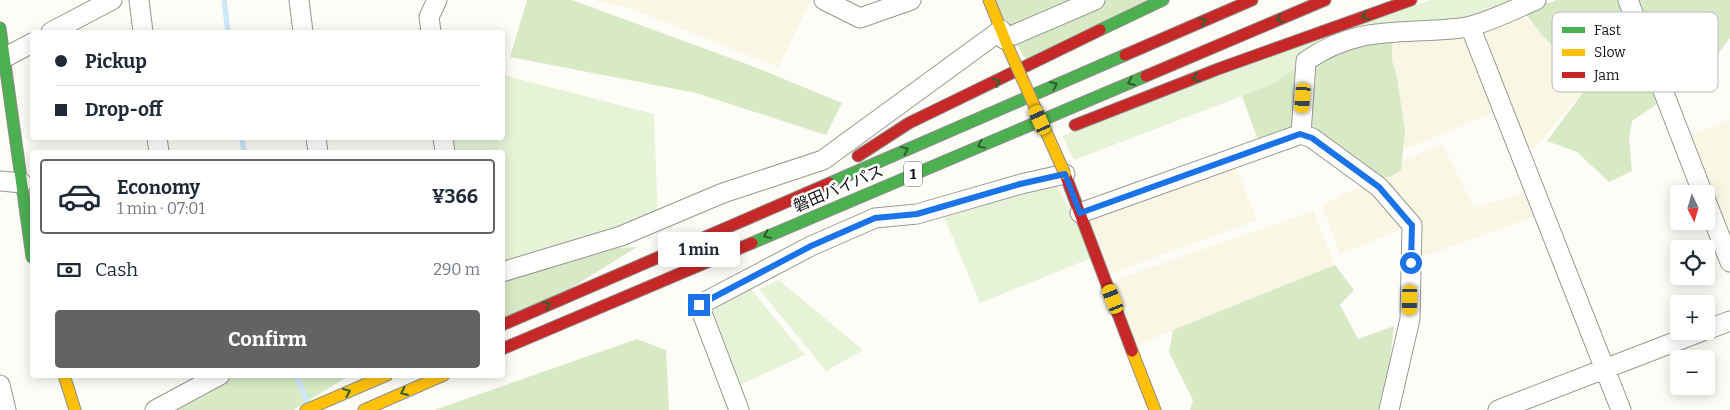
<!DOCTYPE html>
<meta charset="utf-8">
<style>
body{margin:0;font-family:Bitter,"Noto Sans JP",serif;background:#f2f2f3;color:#1f2937;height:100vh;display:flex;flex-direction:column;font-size:19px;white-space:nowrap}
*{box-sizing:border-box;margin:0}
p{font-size:16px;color:#747a83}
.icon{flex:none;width:28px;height:28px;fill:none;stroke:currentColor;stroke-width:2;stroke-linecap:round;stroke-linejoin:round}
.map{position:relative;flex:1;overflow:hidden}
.details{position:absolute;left:30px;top:150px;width:475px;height:228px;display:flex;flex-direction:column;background:#fff;border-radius:5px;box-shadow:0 2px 12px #0003}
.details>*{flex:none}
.top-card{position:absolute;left:30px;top:30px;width:475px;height:110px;border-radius:5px;box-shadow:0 2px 12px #0003;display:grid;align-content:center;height:110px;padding:0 25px;background:#fff}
.needle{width:32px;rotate:175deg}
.buttons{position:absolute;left:1670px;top:185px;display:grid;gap:10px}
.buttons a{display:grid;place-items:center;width:45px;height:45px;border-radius:5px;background:#fff;box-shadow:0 2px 12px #0003;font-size:25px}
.end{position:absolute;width:22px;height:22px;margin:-11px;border:6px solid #1a73e8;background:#fff;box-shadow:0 0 0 2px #fff}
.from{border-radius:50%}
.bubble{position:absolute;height:35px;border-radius:5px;background:#fff;box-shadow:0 2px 12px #0003;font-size:16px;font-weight:700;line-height:35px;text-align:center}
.car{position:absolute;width:15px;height:30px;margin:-15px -8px;border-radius:6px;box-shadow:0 0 4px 1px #0007;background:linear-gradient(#f5c518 24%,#345 0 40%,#f5c518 0 76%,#345 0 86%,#f5c518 0)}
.top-card b{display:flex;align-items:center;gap:18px;height:48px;font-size:19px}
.top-card b+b{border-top:1px solid #e0e1e3}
.top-card i{width:12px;height:12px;background:#1f2937}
ul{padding:9px 0 0;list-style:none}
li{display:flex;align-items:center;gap:15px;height:75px;margin:0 10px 8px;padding:0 15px;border:2px solid transparent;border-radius:5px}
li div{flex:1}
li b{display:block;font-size:19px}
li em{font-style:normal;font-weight:700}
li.current{border-color:#646362}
li>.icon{width:45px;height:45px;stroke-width:1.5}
.pay{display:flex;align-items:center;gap:12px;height:55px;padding:0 25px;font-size:19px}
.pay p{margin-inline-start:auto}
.button{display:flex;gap:10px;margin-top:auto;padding:10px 25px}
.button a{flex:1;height:58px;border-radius:5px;background:#646362;color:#fff;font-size:20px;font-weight:700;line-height:58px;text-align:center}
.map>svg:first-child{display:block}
</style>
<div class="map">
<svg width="1730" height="410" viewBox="0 0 1730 410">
<rect width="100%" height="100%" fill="#fdfcf7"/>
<path fill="#f9f7e4" d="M 594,0 L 811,0 L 778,67 L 632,9 Z
M 1518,13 L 1539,30 L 1589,84 L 1534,149 L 1517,147 L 1502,109 L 1398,152 L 1392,60 L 1393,31 Z
M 1730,119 L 1730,236 L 1682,139 Z
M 1442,144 L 1474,208 L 1534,190 L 1539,215 L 1424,256 L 1410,226 L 1340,254 L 1322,205 L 1370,182 L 1401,170 L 1402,161 Z
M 1232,159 L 1257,220 L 1104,276 L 1081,218 Z
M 1313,211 L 1335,265 L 1131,347 L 1106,283 Z"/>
<path fill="#e7f3d7" d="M 1430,0 L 1541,0 L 1314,56 L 1271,85 L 1074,160 L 1062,136 L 1282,46 L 1388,15 Z
M 503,75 L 654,114 L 658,221 L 503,271 L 502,152 L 456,152 L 454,138 L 502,138 Z
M 1052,177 L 1096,256 L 980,303 L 940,207 L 994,191 L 1032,191 Z
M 779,280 L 863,350 L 826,371 L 759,289 Z
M 750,288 L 805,355 L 731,389 L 702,313 Z"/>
<path fill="#d8eac5" d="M 527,0 L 572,0 L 752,66 L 842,103 L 826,135 L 696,93 L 510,57 Z
M 991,0 L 1162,0 L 1027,62 Z
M 1556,0 L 1730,0 L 1730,38 L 1697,82 L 1666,98 L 1632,121 L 1629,139 L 1632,171 L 1609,182 L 1577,152 L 1547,141 L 1589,84 L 1542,35 L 1520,7 L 1553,2 Z
M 1393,31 L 1392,60 L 1397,77 L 1405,132 L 1401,170 L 1392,176 L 1370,180 L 1312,138 L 1261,148 L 1242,96 L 1271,85 L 1321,51 Z
M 637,247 L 534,311 L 503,322 L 502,272 L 576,250 Z
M 1335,265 L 1354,290 L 1340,305 L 1358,339 L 1394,326 L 1387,386 L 1378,410 L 1190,410 L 1193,400 L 1169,352 L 1173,330 Z
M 637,339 L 666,350 L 669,410 L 434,410 Z
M 218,375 L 350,375 L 293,410 L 153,410 Z"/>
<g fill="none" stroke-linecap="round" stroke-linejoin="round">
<path stroke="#cde8f7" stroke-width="5.5" d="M 224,0 L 228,32
M 242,138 L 244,152
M 296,375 L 307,401"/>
<g stroke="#979795" stroke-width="21">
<path id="street" d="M 139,0 L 143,32
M 299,0 L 303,32
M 824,0 L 860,18 L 911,0
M 1628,0 L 1703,194
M 1470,26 L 1621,410
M 51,32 L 112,0
M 431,32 L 429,17 L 437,0
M 1004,39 L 1095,0
M 4,58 L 32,43
M 1301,134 L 1306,61 C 1359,24 1401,35 1461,28 C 1481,26 1517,8 1536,0
M 157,138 L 159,152
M 316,138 L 318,152
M 443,138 L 445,152
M 0,181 L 22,183
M 1706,201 L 1730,262
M 1080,213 L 1301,134 L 1312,138 L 1379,187 L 1412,225 L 1410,319 L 1389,410
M 502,272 L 621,236 L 723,193 L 823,160 L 1001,30
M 1706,330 L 1730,321
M 0,385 L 6,410
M 155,410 L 220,375
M 739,410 L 699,305 L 811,246 L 875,218 L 917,214 L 1021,184 L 1065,174
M 1498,410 L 1703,331"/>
</g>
<g stroke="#8e8d8b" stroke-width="13">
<path id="fast" d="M 0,28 L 32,257
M 1100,30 L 1163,0
M 830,183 L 1125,55
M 752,243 L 1146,76"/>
</g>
<g stroke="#8e8d8b" stroke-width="13">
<path id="slow" d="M 989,0 L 1008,47
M 1132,351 L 1155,410
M 64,375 L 75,410
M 306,410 L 387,375
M 364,410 L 444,375"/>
</g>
<g stroke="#8e8d8b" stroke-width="13">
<path id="jam" d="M 1125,55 L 1252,0
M 1146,76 L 1325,0
M 1075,125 L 1218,69 L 1411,0
M 858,156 L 909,123 L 1100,30
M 1065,174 L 1132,351
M 502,325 L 830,183
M 502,349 L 752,243"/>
</g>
<use href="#street" stroke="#fffffe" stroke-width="19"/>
<use href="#fast" stroke="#4caf50" stroke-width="11"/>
<use href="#slow" stroke="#ffc107" stroke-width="11"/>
<use href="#jam" stroke="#c62828" stroke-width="11"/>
<g stroke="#8e8d8b" stroke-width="13" stroke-linecap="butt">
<path id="slow-bridge" d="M 1008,47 L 1065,174"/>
</g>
<use href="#slow-bridge" stroke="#ffc107" stroke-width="11"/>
</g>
<defs><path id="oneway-chevron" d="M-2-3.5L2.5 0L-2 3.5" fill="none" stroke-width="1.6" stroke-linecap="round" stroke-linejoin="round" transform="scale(1.25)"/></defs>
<g stroke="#2e6030">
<use href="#oneway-chevron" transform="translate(1365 16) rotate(160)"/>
<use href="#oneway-chevron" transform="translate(1280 19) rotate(157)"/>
<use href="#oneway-chevron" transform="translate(1203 21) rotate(-23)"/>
<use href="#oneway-chevron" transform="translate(1196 78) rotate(159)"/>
<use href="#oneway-chevron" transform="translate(997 82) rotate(-25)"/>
<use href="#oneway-chevron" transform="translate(1131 82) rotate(157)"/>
<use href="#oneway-chevron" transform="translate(1054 85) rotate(-23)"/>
<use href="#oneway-chevron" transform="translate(981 145) rotate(157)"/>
<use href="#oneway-chevron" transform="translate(905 150) rotate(-24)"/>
<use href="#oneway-chevron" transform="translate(767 235) rotate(157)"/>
<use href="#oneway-chevron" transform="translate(547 305) rotate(-24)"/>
<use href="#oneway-chevron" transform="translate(347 392) rotate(-24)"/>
<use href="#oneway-chevron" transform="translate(404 392) rotate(156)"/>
</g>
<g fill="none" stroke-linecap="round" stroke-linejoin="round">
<path stroke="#1a73e8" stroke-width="6" d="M 699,305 L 811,246 L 875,218 L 917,214 L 1020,184 L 1065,174 L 1080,213 L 1300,134 L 1312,138 L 1379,187 L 1409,222 L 1412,225 L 1411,263"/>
</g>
<g text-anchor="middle" stroke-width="5" stroke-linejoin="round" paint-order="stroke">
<rect fill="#fff" stroke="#585858" stroke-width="1" x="904" y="161.5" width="18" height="25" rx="4"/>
<g font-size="15" font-weight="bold" fill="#111">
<text x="913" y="179">1</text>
</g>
<g font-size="16" fill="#111" stroke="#fff">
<text transform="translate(838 188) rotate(-23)" y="6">磐田バイパス</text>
</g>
</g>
<rect x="1552" y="12" width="166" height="80" rx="8" fill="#fff" stroke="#b8b8b8" stroke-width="1"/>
<rect x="1562" y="27" width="23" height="6" fill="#4caf50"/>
<rect x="1562" y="49" width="23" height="7" fill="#ffc107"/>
<rect x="1562" y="72" width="23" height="6" fill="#c62828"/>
<g font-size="14" fill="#111">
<text x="1594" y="35">Fast</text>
<text x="1594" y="57">Slow</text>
<text x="1594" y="80">Jam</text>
</g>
</svg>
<div class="buttons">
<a><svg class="needle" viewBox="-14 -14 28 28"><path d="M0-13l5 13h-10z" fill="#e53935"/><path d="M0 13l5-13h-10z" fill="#747a83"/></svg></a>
<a><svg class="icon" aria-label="locate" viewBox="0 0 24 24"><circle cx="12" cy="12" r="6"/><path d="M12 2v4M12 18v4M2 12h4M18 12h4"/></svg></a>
<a>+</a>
<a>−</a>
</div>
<i class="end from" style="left:1411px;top:263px"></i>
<i class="end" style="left:699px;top:305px"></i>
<div class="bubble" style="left:658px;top:232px;width:82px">1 min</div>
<i class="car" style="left:1303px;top:98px;rotate:184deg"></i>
<i class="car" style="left:1040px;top:120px;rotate:336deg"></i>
<i class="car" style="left:1113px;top:299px;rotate:339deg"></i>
<i class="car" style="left:1410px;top:300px;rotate:181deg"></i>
<div class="top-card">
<b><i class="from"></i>Pickup</b>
<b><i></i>Drop-off</b>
</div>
<section class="details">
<ul>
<li class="current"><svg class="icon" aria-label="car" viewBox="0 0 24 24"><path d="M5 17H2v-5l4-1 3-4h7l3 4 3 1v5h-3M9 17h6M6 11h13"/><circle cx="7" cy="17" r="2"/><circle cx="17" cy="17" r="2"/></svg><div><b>Economy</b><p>1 min · 07:01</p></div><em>¥366</em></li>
</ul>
<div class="pay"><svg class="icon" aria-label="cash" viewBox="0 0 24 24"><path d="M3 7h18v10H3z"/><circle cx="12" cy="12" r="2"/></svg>Cash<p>290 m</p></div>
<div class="button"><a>Confirm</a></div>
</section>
</div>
